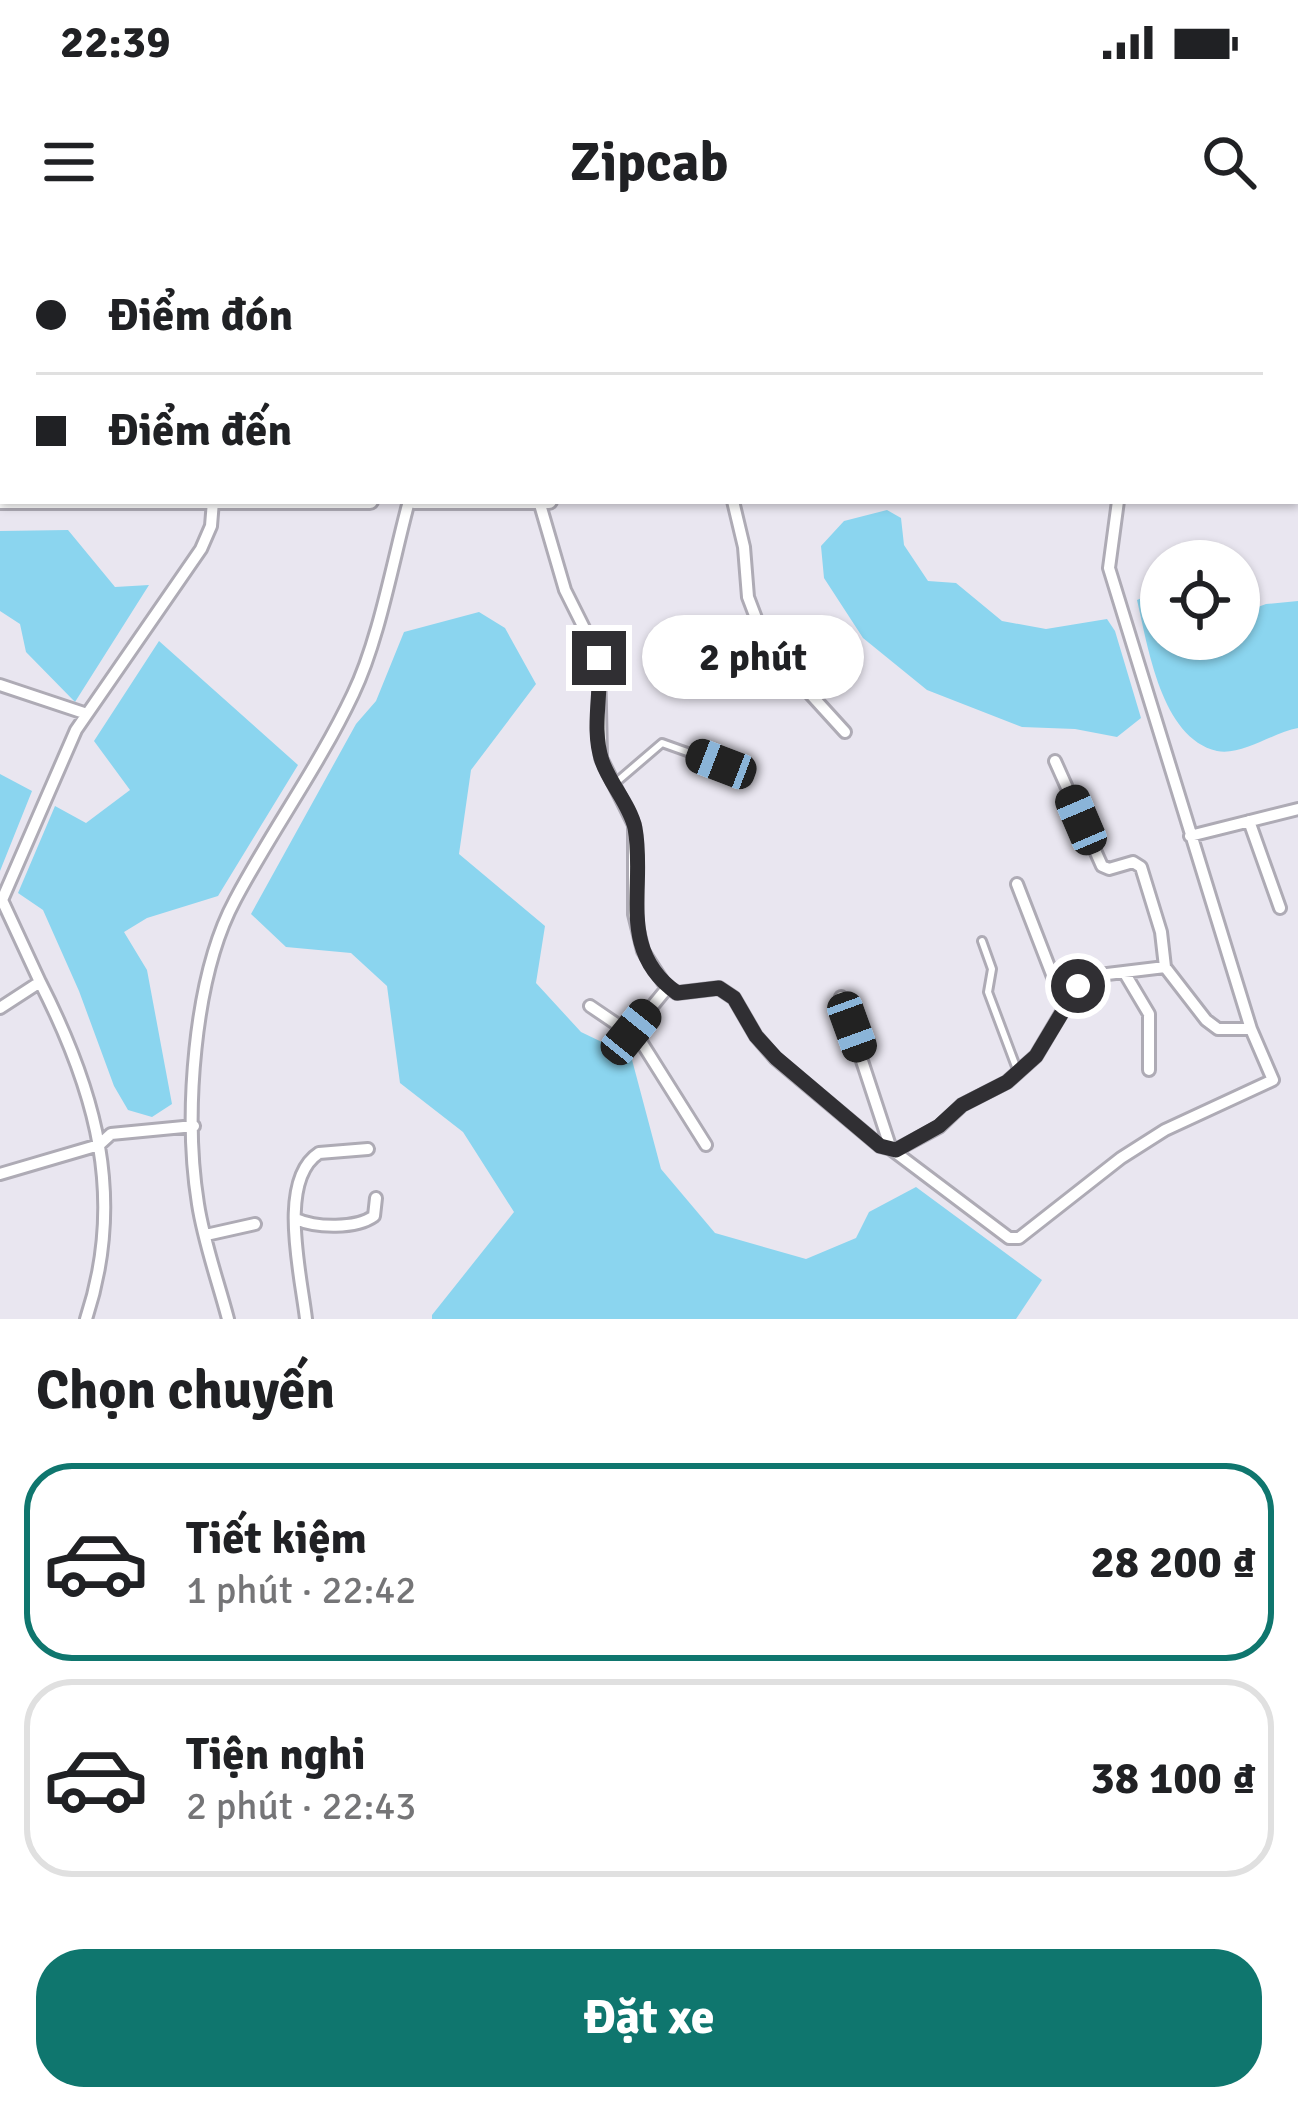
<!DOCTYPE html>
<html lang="vi">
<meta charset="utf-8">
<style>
body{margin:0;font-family:Signika,sans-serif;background:#f6f6f6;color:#202124;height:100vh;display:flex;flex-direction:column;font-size:45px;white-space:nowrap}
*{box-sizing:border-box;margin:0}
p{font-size:39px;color:#757577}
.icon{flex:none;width:66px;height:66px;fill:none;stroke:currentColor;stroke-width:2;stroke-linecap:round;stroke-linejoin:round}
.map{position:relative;height:1079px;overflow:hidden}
.details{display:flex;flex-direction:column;background:#fff;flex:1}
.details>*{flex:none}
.hud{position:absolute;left:0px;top:0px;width:1299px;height:264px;box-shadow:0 3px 9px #0004;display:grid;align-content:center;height:264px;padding:0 36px;background:#fff}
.fabs{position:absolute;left:1140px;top:300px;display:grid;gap:24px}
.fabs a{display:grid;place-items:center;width:120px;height:120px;border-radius:50%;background:#fff;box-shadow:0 3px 9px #0004;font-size:60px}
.end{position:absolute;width:54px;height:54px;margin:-27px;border:15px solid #302f33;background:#fff;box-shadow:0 0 0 6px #fff}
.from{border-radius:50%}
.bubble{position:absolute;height:84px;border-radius:42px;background:#fff;box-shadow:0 3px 9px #0004;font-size:39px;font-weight:700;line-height:84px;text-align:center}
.car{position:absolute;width:36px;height:72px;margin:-36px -18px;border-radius:15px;box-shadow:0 0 9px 3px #0007;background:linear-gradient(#222 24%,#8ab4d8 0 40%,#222 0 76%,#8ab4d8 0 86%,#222 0)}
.hud b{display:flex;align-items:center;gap:42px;height:114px;font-size:45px}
.hud b+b{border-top:3px solid #e0e0e0}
.hud i{width:30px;height:30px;background:#202124}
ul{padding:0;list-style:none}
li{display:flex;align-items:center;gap:36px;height:198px;margin:0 24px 18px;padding:0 12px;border:6px solid #e0e0e0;border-radius:48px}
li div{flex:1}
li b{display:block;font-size:45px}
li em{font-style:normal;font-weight:700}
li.on{border-color:#0f766e}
li>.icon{width:108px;height:108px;stroke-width:1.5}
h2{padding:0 36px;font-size:54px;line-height:144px}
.action{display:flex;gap:24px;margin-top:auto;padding:24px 36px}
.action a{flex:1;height:138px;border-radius:48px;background:#0f766e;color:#fff;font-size:48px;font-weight:700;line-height:138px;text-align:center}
.status{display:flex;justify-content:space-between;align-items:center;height:84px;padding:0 60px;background:#fff;direction:ltr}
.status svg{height:33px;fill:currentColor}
header{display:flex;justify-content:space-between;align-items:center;height:156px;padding:0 36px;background:#fff;font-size:54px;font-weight:700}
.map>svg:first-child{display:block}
</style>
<div class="status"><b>22:39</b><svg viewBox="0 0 49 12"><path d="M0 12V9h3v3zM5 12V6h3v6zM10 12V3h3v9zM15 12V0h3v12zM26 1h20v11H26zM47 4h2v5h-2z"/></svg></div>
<header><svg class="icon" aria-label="menu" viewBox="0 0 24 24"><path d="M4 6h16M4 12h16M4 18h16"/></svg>Zipcab<svg class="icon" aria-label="search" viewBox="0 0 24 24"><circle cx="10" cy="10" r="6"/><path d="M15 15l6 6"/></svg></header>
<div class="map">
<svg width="1298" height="1079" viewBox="0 0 1298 1079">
<rect width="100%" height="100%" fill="#e9e6f0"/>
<path fill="#8bd5ef" d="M 887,270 L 901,278 L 904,305 L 928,341 L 956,343 L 1002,381 L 1046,389 L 1107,379 L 1115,391 L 1141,478 L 1117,497 L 1075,489 L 1022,487 L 927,450 L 863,398 L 824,338 L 821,306 L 844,281 Z
M 68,290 L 115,347 L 149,345 L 75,462 L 26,412 L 20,384 L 0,371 L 0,291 Z
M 1161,350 L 1161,399 L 1239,399 L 1239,374 L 1266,364 L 1298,361 L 1298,488 C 1274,492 1242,516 1217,511 C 1161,498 1148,406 1137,360 Z
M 479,372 L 505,388 L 536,444 L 471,530 L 459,614 L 545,686 L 536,743 L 581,792 L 631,816 L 661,929 L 715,993 L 806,1019 L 856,998 L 869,972 L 916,947 L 1042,1040 L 1016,1079 L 432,1079 L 432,1075 L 514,972 L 463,892 L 400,843 L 387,746 L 351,713 L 286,707 L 251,674 L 356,484 L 376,461 L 404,392 Z
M 159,401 L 298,525 L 218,656 L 147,678 L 124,692 L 147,730 L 172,864 L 152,877 L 128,870 L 114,846 L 79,751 L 43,670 L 18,653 L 55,566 L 86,583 L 130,550 L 94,501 Z
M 0,534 L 32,551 L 0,631 Z"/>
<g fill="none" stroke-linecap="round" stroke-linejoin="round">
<g stroke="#aeabb5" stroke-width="12">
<path id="service" d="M 613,545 L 662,503 L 721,524
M 982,701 L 992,729 L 988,752 L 1018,832"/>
</g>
<g stroke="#aeabb5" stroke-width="16">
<path id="minor" d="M 40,0 L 40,3
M 998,0 L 998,3
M 1074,0 L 1074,3
M 1264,0 L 1264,3
M 175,3 L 177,0
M 572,3 L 573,0
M 787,3 L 787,0
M 1296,123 L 1298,130
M 1296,248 L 1298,248
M 539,261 L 565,350 L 599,418 L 601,518 L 634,585 L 634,674 L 643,711 L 665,745 L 677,753 L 719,748 L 734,758 L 756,796 L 775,818 L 880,906 L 896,910 L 939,887 L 962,865 L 1007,842 L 1036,816 L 1078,745 L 1099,735 L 1165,727 L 1206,780 L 1218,789 L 1251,789
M 733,261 L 744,307 L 748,357 L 773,423 L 794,436 L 845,492
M 0,445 L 87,474
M 1055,521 L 1102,626 L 1109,629 L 1133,622 L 1141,627 L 1161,692 L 1165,727
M 1249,581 L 1280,668
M 1190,596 L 1298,569
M 1017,644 L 1065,768
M 1124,732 L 1149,774 L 1149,830
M 40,742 C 96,852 126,958 86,1079
M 841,757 L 891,909 L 1009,998 L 1019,998 L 1121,918 L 1165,890 L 1273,840 L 1251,789 L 1109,328 L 1118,261
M 590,766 L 640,800 L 706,905
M 0,768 L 40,742 L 2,660 L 76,490 L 201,309 L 211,286 L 213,261
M 631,792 L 668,747
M 0,934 L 99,905 L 111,894 L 194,886
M 296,979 C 316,988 356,989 374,976 L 376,958
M 206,995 L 255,984
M 228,1079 C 218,1041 204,1003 198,964 C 184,877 193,738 235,660 C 272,590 319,526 353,454 C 379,400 393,320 409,261
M 306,1079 C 301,1035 277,940 319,913 L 368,909"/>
</g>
<g stroke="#aeabb5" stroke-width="20">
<path id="tertiary" d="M 443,3 L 443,0
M 1296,145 L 1298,145
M 0,261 L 370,261
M 414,261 L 549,261"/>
</g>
<use href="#service" stroke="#fff" stroke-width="6"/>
<use href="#minor" stroke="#fff" stroke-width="10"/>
<use href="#tertiary" stroke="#fff" stroke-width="14"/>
</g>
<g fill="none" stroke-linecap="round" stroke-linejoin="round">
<path stroke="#302f33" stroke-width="15" d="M 599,418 C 602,451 591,489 602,521 C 610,544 630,565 635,588 C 646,647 616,710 677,753 L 719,748 L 734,758 L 756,796 L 776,818 L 880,906 L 896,910 L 939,886 L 962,865 L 1007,842 L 1036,816 L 1078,746"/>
</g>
</svg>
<div class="fabs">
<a><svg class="icon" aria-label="locate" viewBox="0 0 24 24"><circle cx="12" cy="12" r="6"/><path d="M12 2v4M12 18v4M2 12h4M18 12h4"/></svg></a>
</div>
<i class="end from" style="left:1078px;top:746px"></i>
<i class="end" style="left:599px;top:418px"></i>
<div class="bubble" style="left:642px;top:375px;width:222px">2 phút</div>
<i class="car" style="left:721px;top:524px;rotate:291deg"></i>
<i class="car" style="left:1081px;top:580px;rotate:337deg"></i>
<i class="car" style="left:852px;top:787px;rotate:160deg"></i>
<i class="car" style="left:631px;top:792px;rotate:39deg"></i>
<div class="hud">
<b><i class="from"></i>Điểm đón</b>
<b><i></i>Điểm đến</b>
</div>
</div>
<section class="details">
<h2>Chọn chuyến</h2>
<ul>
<li class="on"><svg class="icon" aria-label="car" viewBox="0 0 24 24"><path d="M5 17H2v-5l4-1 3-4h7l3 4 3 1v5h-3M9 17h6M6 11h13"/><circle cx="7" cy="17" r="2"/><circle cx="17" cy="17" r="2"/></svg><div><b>Tiết kiệm</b><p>1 phút · 22:42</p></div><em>28 200 ₫</em></li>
<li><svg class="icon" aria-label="car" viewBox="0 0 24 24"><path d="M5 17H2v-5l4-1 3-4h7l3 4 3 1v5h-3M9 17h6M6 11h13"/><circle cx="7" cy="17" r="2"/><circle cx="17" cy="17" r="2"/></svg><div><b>Tiện nghi</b><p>2 phút · 22:43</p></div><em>38 100 ₫</em></li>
</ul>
<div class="action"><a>Đặt xe</a></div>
</section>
